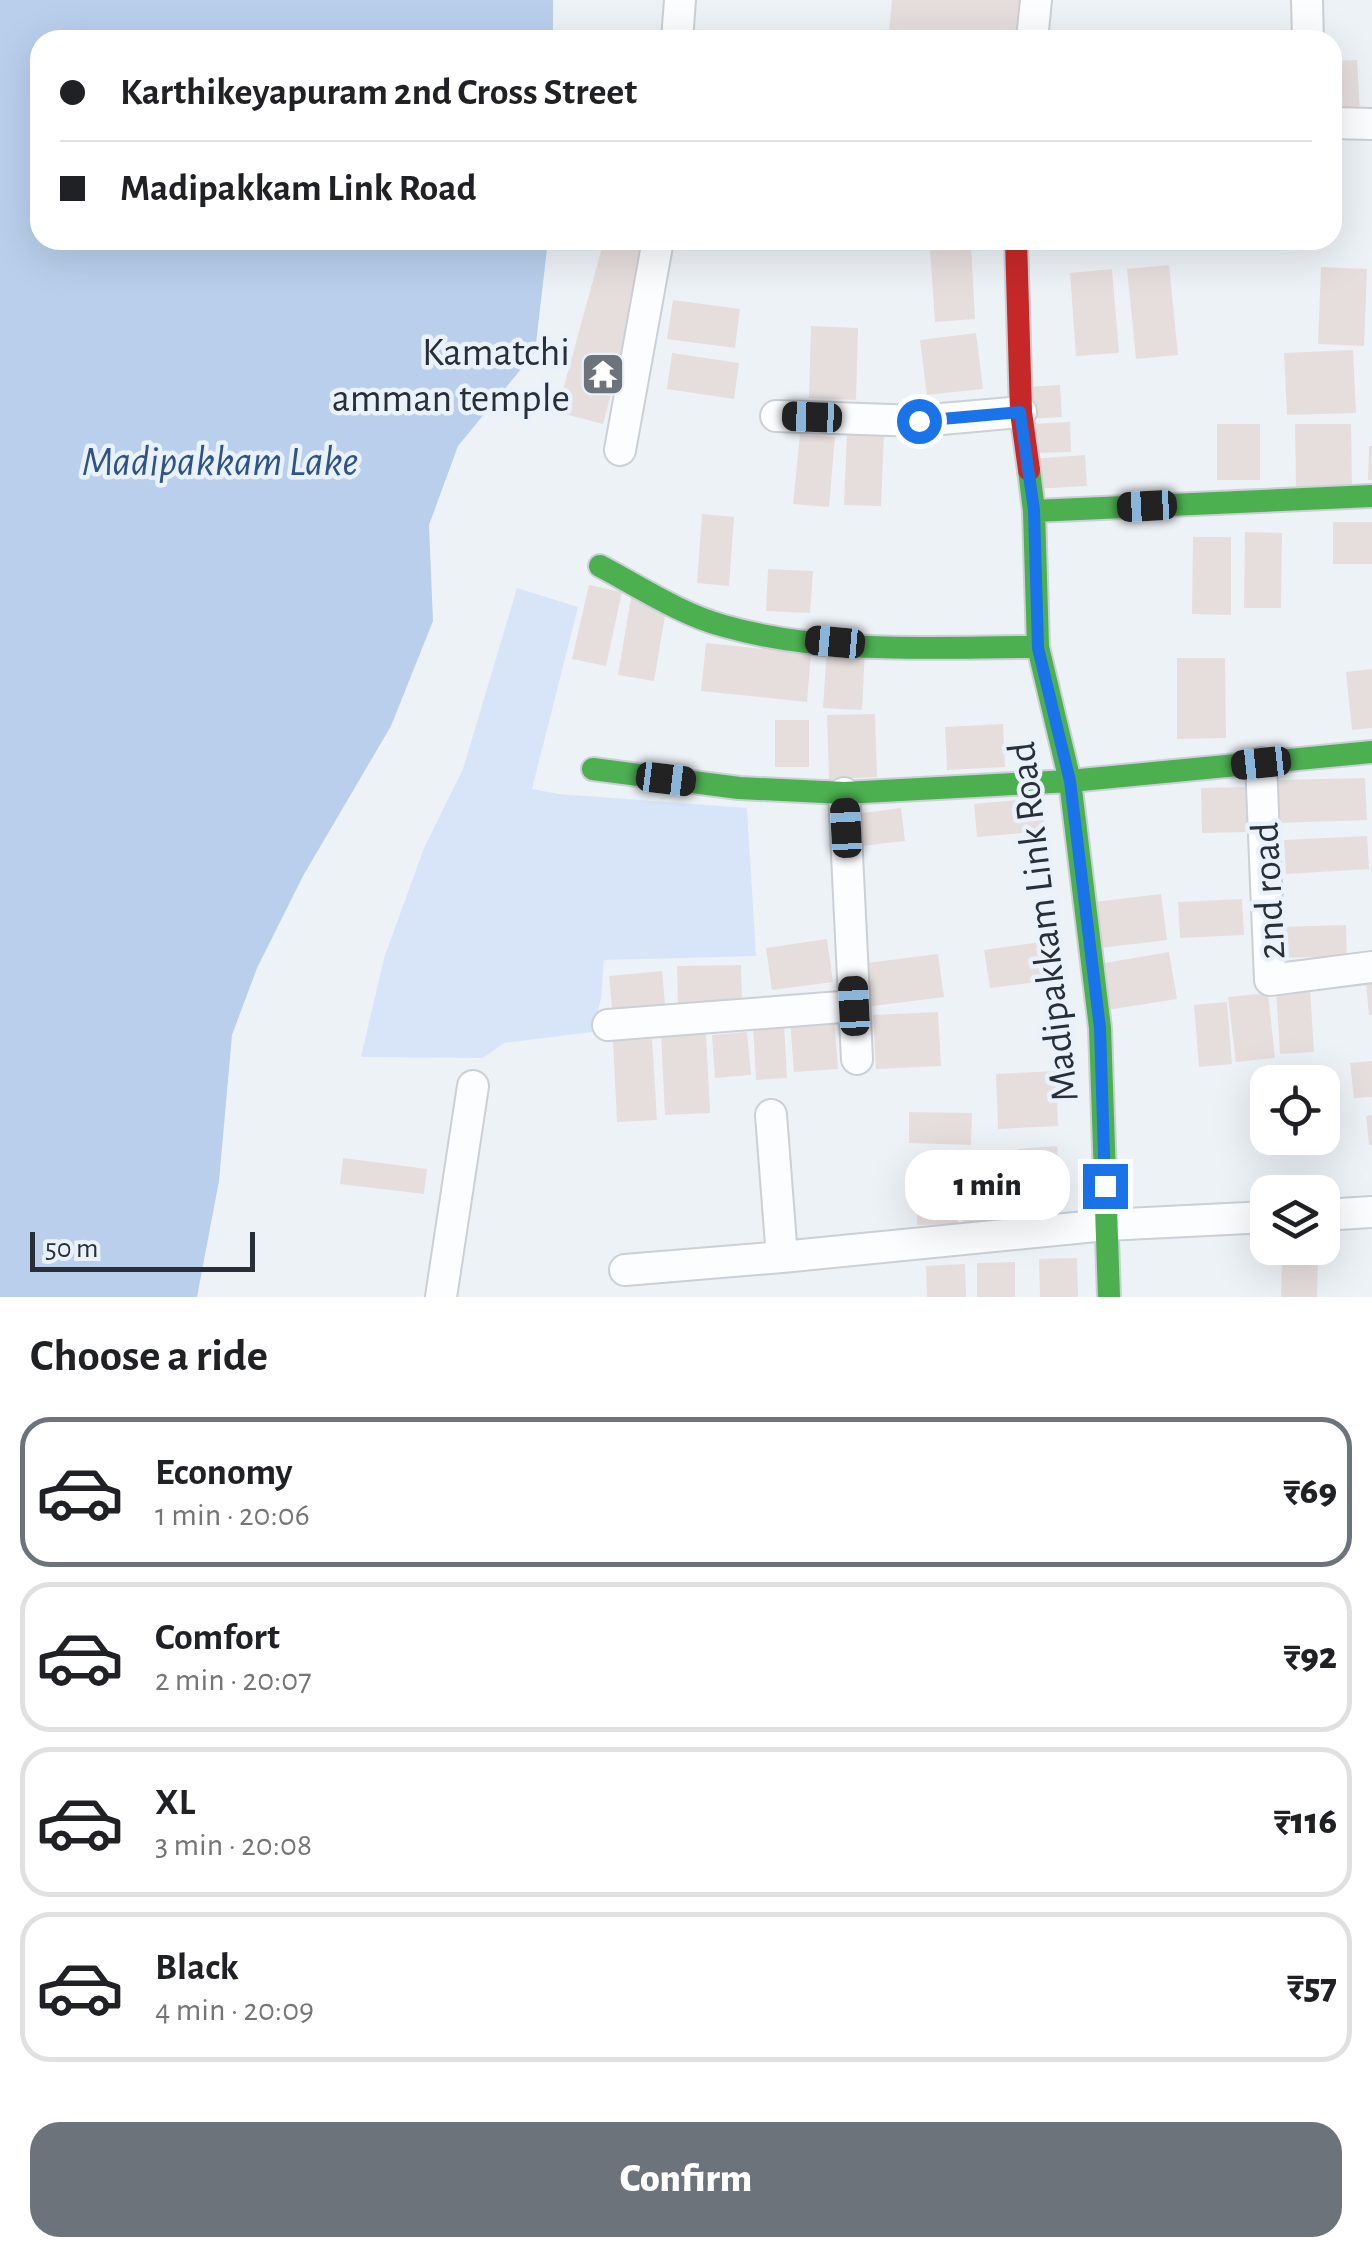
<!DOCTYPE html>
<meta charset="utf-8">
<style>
body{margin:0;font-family:"Alegreya Sans",sans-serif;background:#f6f6f6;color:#202124;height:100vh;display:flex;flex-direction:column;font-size:38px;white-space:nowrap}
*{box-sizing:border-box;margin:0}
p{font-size:32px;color:#757577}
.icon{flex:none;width:55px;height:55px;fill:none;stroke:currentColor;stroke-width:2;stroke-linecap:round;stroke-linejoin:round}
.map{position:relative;height:1297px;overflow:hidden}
.sheet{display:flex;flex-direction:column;background:#fff;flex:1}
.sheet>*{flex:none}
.hud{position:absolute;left:30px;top:30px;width:1312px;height:220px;border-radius:30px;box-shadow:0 10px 40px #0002;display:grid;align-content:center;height:220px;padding:0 30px;background:#fff}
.buttons{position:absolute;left:1250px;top:1065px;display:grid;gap:20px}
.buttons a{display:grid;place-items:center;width:90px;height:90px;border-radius:20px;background:#fff;box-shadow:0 10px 40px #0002;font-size:50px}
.scale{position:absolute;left:30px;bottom:25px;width:225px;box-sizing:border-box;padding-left:10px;border:5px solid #282f38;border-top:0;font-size:28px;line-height:35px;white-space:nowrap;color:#282f38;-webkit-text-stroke:8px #e9f1fb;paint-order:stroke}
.end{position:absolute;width:45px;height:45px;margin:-22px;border:12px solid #1a73e8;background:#fff;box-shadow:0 0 0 5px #fff}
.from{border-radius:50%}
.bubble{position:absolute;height:70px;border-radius:30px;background:#fff;box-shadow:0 10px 40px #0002;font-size:32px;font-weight:800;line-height:70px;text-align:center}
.car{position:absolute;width:30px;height:60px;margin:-30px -15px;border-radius:12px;box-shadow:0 0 8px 2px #0007;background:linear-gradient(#222 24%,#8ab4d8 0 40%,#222 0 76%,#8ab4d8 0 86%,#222 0)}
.hud b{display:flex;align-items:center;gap:35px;height:95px;font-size:38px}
.hud b+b{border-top:2px solid #e0e0e0}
.hud i{width:25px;height:25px;background:#202124}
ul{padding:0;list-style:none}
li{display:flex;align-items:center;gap:30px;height:150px;margin:0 20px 15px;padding:0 10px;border:5px solid #e0e0e0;border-radius:30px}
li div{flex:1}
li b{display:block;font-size:38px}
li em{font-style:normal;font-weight:800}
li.selected{border-color:#6d737b}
li>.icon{width:90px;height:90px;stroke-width:1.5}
h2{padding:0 30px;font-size:45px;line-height:120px}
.primary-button{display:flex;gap:20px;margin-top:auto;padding:20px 30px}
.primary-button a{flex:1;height:115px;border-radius:30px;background:#6d737b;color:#fff;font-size:40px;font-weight:800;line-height:115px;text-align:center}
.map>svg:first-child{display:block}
</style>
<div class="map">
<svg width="1372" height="1297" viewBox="0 0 1372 1297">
<rect width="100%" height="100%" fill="#edf2f7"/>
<path fill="#d8e5f9" d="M 517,588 L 578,607 L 532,789 L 559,794 L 747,808 L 756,956 L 604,960 L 601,999 L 592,1032 L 504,1043 L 483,1058 L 361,1057 L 384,958 L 424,848 L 463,769 Z"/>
<path fill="#b9cfec" d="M 0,0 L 553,0 L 553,40 L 40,40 L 40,240 L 548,240 L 535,352 L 458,446 L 429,525 L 433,621 L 391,726 L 303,876 L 257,968 L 232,1035 L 219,1181 L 197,1297 L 0,1297 Z"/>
<path fill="#e6dedd" d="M 892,0 L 1020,0 L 1016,40 L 982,40 L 889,31 Z
M 1357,60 L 1360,112 L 1332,113 L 1332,61 Z
M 604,240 L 618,240 L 651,249 L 603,424 L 557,412 Z
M 971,246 L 975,319 L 935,322 L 930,249 Z
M 1169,265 L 1178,355 L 1136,359 L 1127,269 Z
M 1321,267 L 1367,269 L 1364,346 L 1318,344 Z
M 1112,269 L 1119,353 L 1076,356 L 1070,273 Z
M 673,300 L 740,309 L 735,348 L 667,339 Z
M 811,326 L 858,328 L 856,400 L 809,398 Z
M 976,333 L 983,389 L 927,395 L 920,340 Z
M 1353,350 L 1356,413 L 1287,415 L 1284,353 Z
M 672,353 L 739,363 L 734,399 L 667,389 Z
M 1060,385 L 1062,417 L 1028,419 L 1026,387 Z
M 1070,422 L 1071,452 L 1031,453 L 1030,424 Z
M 1217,424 L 1260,424 L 1260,480 L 1217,480 Z
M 1295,424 L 1351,424 L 1352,487 L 1296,488 Z
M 847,433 L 884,434 L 881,506 L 844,505 Z
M 800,434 L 835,437 L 829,507 L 793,504 Z
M 1369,446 L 1372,446 L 1372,480 L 1368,480 Z
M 1085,455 L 1087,486 L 1033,489 L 1031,459 Z
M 702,514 L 734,517 L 729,586 L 697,583 Z
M 1333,522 L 1372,522 L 1372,564 L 1333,564 Z
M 1245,532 L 1282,533 L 1281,608 L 1244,608 Z
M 1193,537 L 1231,537 L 1231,615 L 1192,614 Z
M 768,569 L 813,571 L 810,613 L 766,611 Z
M 589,585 L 622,592 L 606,666 L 572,659 Z
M 631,598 L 667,604 L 654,681 L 618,675 Z
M 706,643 L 811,654 L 807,702 L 701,691 Z
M 827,648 L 865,650 L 862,710 L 823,708 Z
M 1177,658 L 1225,658 L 1226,738 L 1177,739 Z
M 1372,669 L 1372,728 L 1352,730 L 1346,672 Z
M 875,714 L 877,777 L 829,779 L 827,715 Z
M 775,720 L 809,720 L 809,767 L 775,767 Z
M 1003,724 L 1005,767 L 947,770 L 945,727 Z
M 1365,778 L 1367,820 L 1276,823 L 1274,780 Z
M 1250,787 L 1251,832 L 1202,833 L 1201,788 Z
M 1042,798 L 1045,831 L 977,837 L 974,804 Z
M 901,808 L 905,841 L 853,847 L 849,815 Z
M 1367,836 L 1369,869 L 1286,874 L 1284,840 Z
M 1161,894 L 1167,940 L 1100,948 L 1094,902 Z
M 1242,899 L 1244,935 L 1180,938 L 1178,902 Z
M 1346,925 L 1347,956 L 1279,958 L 1278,927 Z
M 827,939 L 833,982 L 772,990 L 766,948 Z
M 1041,942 L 1046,981 L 990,988 L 984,950 Z
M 1169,952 L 1177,999 L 1107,1010 L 1099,964 Z
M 938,954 L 944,997 L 865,1007 L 859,964 Z
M 741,965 L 742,1002 L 678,1004 L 677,966 Z
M 662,971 L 665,1004 L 612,1008 L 609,976 Z
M 1372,982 L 1372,1015 L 1369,1015 L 1366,983 Z
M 1310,989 L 1314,1052 L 1280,1054 L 1276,991 Z
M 1268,993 L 1275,1058 L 1236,1062 L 1228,997 Z
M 1227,1002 L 1232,1064 L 1199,1067 L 1194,1005 Z
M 938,1012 L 941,1066 L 876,1069 L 873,1015 Z
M 834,1018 L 838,1069 L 794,1072 L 790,1021 Z
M 784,1024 L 787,1078 L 756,1080 L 753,1026 Z
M 747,1032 L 751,1075 L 715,1078 L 712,1035 Z
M 706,1033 L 710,1113 L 665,1115 L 661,1035 Z
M 652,1039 L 657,1120 L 617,1122 L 613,1041 Z
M 1372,1061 L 1372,1097 L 1354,1098 L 1350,1063 Z
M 1056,1071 L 1058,1126 L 998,1129 L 996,1074 Z
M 909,1112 L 972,1113 L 971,1145 L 909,1143 Z
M 1372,1115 L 1372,1145 L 1369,1145 L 1366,1116 Z
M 1057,1146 L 1063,1217 L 1023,1220 L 1018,1149 Z
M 1006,1151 L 1007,1226 L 963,1226 L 962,1152 Z
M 957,1157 L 958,1224 L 917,1225 L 916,1158 Z
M 343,1158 L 427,1169 L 424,1194 L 340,1184 Z
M 1077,1258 L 1078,1297 L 1040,1297 L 1039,1259 Z
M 1282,1258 L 1318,1259 L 1317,1297 L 1281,1297 Z
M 1015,1262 L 1015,1297 L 977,1297 L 977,1263 Z
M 965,1264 L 966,1297 L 927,1297 L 926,1266 Z"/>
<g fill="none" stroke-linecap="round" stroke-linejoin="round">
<g stroke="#cad0d6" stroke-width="34">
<path id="street" d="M 1307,0 L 1308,40
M 677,40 L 680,0
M 1032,40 L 1036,0
M 1332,123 L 1372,124
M 776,416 L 919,421 L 1021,412
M 620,450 L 658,240
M 1261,763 L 1270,980 L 1372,967
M 844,793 L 857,1059
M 608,1025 L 854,1006
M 1322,1215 L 1372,1212
M 782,1257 L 1106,1225 L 1268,1217
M 625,1270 L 782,1257 L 771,1115
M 441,1297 L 473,1086"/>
</g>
<g stroke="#cad0d6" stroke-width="26">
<path id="fast" d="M 1029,470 L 1034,511 L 1038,647 L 1070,781 L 1100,1028 L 1109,1297
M 1034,511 L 1372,496
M 600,566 C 640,587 680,614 724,626 C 825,655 934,647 1038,647
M 593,769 L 739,788 L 844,793 L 1070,781 L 1372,752"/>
</g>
<g stroke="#cad0d6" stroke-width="26">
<path id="jam" d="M 1016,240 L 1021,412 L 1029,470"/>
</g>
<use href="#street" stroke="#fcfdfe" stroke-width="30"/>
<use href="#fast" stroke="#4caf50" stroke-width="22"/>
<use href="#jam" stroke="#c62828" stroke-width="22"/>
</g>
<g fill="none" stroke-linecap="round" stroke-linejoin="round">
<path stroke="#1a73e8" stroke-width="12" d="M 919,421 L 1020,412 L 1034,510 L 1038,648 L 1070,781 L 1100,1028 L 1105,1186"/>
</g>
<defs>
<g id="temple-square" transform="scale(2.25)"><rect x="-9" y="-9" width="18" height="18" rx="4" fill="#6d737b" stroke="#e9f1fb"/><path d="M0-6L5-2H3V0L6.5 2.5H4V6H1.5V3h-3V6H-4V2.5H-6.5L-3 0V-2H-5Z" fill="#fff"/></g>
</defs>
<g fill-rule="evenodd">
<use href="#temple-square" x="603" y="374"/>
</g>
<g text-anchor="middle" stroke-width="9" stroke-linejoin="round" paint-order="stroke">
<g font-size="40" fill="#282f38" stroke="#e9f1fb" text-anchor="end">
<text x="570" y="365">Kamatchi<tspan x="570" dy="46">amman temple</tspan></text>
</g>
<g font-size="40" fill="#282f38" stroke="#e9f1fb">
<text transform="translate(1267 891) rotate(-93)" y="14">2nd road</text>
<text transform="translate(1042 922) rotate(-97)" y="14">Madipakkam Link Road</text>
</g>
<g font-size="42" font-style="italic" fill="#2e5386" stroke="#e9f1fb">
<text x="220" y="475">Madipakkam Lake</text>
</g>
</g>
</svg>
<div class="buttons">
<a><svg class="icon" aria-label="locate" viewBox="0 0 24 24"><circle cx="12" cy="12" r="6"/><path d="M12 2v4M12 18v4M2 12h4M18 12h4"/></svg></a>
<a><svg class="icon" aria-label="layers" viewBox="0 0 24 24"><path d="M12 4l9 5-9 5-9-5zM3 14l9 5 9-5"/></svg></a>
</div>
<div class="scale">50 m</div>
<i class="end from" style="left:919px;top:421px"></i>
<i class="end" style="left:1105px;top:1186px"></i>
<div class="bubble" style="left:905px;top:1150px;width:165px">1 min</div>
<i class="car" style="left:812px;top:417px;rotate:272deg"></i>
<i class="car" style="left:1147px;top:506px;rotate:267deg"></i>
<i class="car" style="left:835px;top:642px;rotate:275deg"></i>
<i class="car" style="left:1261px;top:763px;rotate:264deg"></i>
<i class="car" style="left:666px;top:779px;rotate:97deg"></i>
<i class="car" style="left:846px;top:828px;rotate:357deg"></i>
<i class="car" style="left:854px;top:1006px;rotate:357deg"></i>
<div class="hud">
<b><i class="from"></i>Karthikeyapuram 2nd Cross Street</b>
<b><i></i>Madipakkam Link Road</b>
</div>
</div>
<section class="sheet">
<h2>Choose a ride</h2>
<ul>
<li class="selected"><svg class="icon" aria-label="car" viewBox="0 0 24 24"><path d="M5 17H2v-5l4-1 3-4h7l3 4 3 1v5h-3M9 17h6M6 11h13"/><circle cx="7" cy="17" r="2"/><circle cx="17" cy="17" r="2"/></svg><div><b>Economy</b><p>1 min · 20:06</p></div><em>₹69</em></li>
<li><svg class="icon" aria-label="car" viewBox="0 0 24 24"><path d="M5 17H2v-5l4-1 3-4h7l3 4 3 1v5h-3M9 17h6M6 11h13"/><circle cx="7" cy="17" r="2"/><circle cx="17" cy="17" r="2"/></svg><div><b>Comfort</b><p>2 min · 20:07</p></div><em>₹92</em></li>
<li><svg class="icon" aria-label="car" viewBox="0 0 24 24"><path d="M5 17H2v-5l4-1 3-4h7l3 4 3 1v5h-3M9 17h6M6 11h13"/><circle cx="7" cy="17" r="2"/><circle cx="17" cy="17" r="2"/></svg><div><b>XL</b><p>3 min · 20:08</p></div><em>₹116</em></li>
<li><svg class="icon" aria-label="car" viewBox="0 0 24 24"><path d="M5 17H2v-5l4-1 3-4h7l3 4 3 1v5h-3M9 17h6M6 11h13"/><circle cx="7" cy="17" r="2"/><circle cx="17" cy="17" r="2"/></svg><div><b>Black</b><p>4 min · 20:09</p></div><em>₹57</em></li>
</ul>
<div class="primary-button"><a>Confirm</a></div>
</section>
